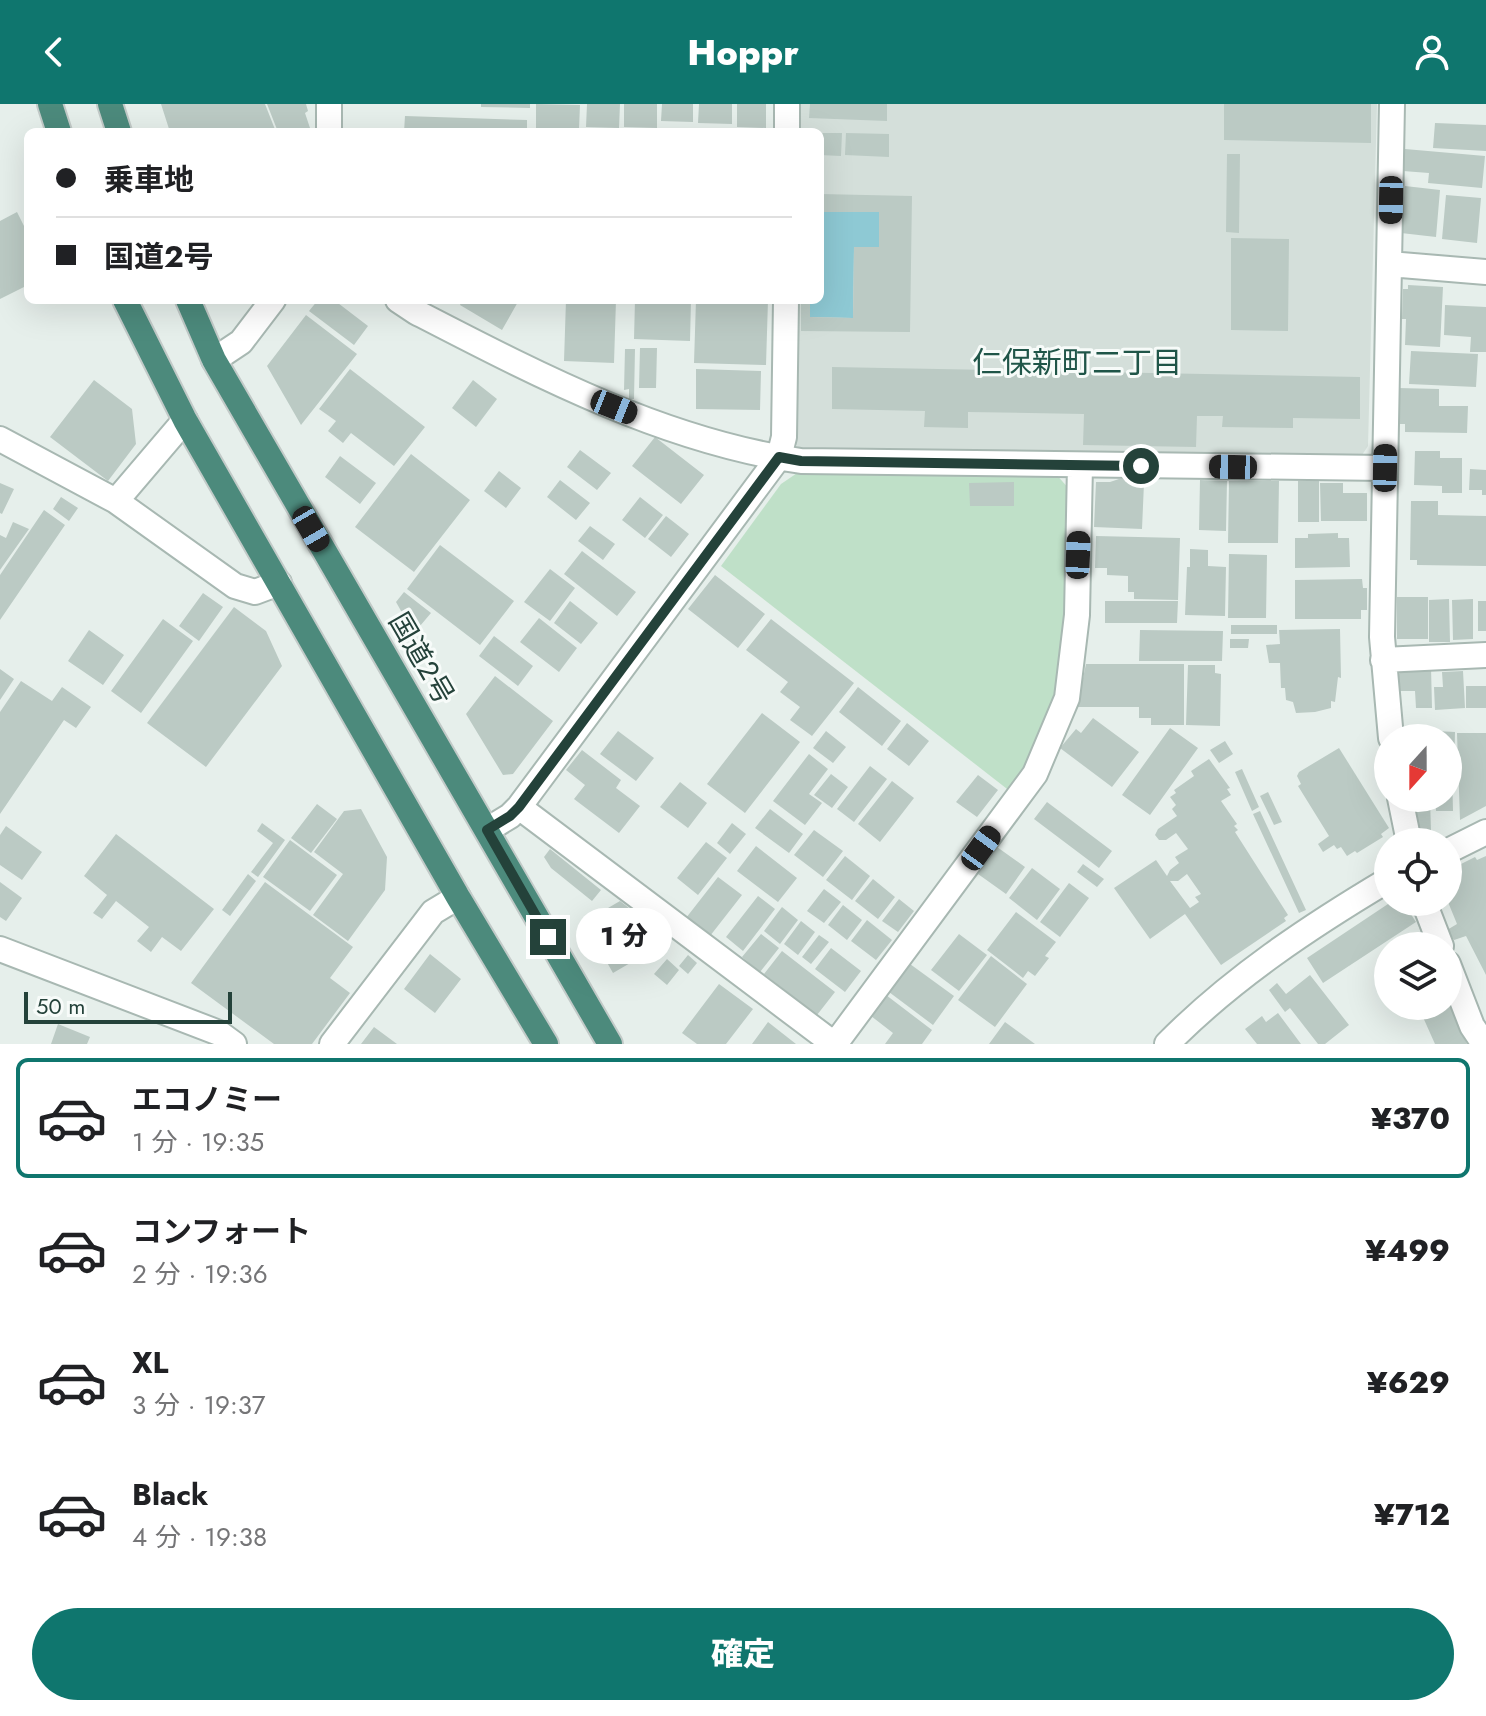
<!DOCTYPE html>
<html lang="ja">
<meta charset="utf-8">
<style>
body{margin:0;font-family:Jost,"Noto Sans JP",sans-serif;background:#f6f6f6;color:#202124;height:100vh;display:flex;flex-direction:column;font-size:30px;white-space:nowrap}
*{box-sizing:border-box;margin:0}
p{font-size:26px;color:#757577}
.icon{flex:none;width:44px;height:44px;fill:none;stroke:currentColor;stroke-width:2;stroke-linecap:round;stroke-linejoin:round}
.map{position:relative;height:940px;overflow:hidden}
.details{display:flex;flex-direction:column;background:#fff;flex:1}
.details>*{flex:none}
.top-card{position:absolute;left:24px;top:24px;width:800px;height:176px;border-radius:12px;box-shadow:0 8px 32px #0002;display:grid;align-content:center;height:176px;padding:0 32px;background:#fff}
.needle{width:52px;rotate:201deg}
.fabs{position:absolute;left:1374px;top:620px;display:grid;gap:16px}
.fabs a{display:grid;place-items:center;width:88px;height:88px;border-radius:50%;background:#fff;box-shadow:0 8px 32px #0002;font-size:40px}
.scale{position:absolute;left:24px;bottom:20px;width:208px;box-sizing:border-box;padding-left:8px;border:4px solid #24423a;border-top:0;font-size:22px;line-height:28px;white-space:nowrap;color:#24423a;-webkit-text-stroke:6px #f7fbf9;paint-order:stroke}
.end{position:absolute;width:36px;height:36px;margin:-18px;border:10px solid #24423a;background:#fff;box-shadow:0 0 0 4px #fff}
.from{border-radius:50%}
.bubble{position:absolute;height:56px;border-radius:28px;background:#fff;box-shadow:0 8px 32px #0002;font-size:26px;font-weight:800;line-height:56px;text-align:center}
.car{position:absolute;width:24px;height:48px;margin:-24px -12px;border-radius:10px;box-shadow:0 0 6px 2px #0007;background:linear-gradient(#222 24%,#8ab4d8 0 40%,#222 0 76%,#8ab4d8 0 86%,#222 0)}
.top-card b{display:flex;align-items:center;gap:28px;height:76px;font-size:30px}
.top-card b+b{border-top:2px solid #e0e0e0}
.top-card i{width:20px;height:20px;background:#202124}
ul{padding:14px 0 0;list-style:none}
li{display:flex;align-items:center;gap:24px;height:120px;margin:0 16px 12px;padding:0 16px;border:4px solid transparent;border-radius:12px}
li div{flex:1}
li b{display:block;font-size:30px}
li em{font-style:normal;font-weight:800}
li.current{border-color:#0f766e}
li>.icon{width:72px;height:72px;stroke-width:1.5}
.action{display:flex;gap:16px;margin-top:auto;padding:16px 32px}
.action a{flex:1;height:92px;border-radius:48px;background:#0f766e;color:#fff;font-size:32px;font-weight:800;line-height:92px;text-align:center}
header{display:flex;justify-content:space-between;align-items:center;height:104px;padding:0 32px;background:#0f766e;color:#fff;font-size:36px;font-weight:800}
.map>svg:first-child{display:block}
</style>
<header><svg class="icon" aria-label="back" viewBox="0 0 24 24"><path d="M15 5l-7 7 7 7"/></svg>Hoppr<svg class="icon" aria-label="person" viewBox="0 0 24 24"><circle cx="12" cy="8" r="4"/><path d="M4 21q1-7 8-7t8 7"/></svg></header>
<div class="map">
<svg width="1486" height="940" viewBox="0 0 1486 940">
<rect width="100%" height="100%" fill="#e6efeb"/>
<path fill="#d4dfda" d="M 801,0 L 1377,0 L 1368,342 L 1360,354 L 802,348 L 795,339 L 798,196 L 820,196 L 820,28 L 801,28 Z"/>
<path fill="#bfe0c8" d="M 806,363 L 1054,368 L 1071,387 L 1065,551 L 1048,625 L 1011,688 L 721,462 L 781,380 Z"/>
<path fill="#8ec9d4" d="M 820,108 L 879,108 L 879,143 L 854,144 L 853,214 L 810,213 L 810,196 L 820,196 Z"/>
<path fill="#bbcac4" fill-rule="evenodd" d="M 161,0 L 265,0 L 276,28 L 170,28 Z
M 267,0 L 306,0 L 308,7 L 305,9 L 311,27 L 278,28 Z
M 481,0 L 530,0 L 530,4 L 481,3 Z
M 536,0 L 580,1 L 579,25 L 536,24 Z
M 587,0 L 620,0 L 619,24 L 586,23 Z
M 624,0 L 657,0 L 657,24 L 624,23 Z
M 662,0 L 693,0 L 693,18 L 661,17 Z
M 699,0 L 732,0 L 732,20 L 698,19 Z
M 737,0 L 766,0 L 766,24 L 737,23 Z
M 810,0 L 887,0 L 887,17 L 809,14 Z
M 1224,0 L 1371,0 L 1371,39 L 1224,36 Z
M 405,12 L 527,16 L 527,28 L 404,28 Z
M 1435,19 L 1486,21 L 1486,47 L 1433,44 Z
M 820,29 L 842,29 L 841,52 L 820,51 Z
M 846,29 L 889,30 L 889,53 L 845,51 Z
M 1405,45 L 1485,52 L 1482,84 L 1428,79 L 1429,69 L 1403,67 Z
M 1227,50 L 1240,50 L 1239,129 L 1226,128 Z
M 1405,82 L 1440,86 L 1436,133 L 1401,129 Z
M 820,90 L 912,92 L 910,228 L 801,227 L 801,196 L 810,196 L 810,213 L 853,214 L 854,143 L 879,143 L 879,108 L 820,108 Z
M 1446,91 L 1481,94 L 1477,139 L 1442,135 Z
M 17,108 L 28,130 L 28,181 L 0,195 L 0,117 Z
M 1231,134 L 1289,135 L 1288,227 L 1231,226 Z
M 1408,181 L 1443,183 L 1440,243 L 1405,241 L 1406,215 L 1402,215 L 1403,185 L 1408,185 Z
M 318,196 L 334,196 L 368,222 L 354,241 L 309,207 Z
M 462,196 L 519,196 L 502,226 L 460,201 Z
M 566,196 L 616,196 L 614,259 L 564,257 Z
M 635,196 L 691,196 L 690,237 L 634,235 Z
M 696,196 L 768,196 L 766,261 L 694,259 Z
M 1445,201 L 1486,203 L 1486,248 L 1470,248 L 1471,233 L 1444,231 Z
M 306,211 L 357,250 L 301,321 L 267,262 Z
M 640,244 L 657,244 L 656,284 L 639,284 Z
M 625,245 L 635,245 L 634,295 L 629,295 L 629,285 L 624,286 Z
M 1411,247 L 1478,250 L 1476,283 L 1409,280 Z
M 832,263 L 1360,273 L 1360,315 L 1293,314 L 1293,324 L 1222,323 L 1223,312 L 1197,312 L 1196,343 L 1083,341 L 1084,310 L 968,308 L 968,324 L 924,323 L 925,307 L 832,305 Z
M 350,265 L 425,323 L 394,362 L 351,329 L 343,339 L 328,327 L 336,317 L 319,305 Z
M 696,265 L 761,267 L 760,306 L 696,305 Z
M 94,276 L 132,305 L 136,340 L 108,377 L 50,333 Z
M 473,276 L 497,295 L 476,323 L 452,304 Z
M 1398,284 L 1439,285 L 1439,302 L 1468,302 L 1467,329 L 1405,328 L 1405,320 L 1397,320 Z
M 655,333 L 704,371 L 681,400 L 632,362 Z
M 580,346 L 611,369 L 597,386 L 567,363 Z
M 1415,347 L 1440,347 L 1440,354 L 1462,354 L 1462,389 L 1442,389 L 1442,382 L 1414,381 Z
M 411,350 L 470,396 L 414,468 L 355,423 Z
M 340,352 L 376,379 L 360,400 L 325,373 Z
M 1470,365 L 1486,366 L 1486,391 L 1482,391 L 1482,386 L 1469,386 Z
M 499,367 L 521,384 L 506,404 L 484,387 Z
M 1119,375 L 1133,375 L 1144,379 L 1142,425 L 1094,423 L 1096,378 L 1110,378 Z
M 560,376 L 590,399 L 576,416 L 547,393 Z
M 1200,376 L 1227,377 L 1226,427 L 1199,426 Z
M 1229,377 L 1279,377 L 1278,439 L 1228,439 Z
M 1298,377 L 1319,377 L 1319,418 L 1298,418 Z
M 1014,378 L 1014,402 L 970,402 L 969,379 Z
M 0,379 L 14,385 L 2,410 L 0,409 Z
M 1320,379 L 1343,379 L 1343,389 L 1367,389 L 1367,417 L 1321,417 Z
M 61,393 L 78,404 L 69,417 L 53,405 Z
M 640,393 L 663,411 L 645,434 L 622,416 Z
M 1411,397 L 1438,397 L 1438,411 L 1486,412 L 1486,462 L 1417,461 L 1417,456 L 1410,456 Z
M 44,406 L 65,421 L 0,516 L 0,471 Z
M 666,412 L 689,430 L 671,453 L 648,435 Z
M 13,418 L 29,425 L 0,466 L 0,431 L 6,434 Z
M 590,422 L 615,440 L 603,456 L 578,437 Z
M 1338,429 L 1338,434 L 1349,434 L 1350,463 L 1295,464 L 1295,434 L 1308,434 L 1308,430 Z
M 1096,432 L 1180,434 L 1178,496 L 1134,495 L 1134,488 L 1128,488 L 1128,472 L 1107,471 L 1107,464 L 1095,464 Z
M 440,441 L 514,497 L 480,541 L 407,485 Z
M 1190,445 L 1208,446 L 1208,462 L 1226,463 L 1225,512 L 1185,511 L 1187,463 L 1190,463 Z
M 582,447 L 636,488 L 617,512 L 564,470 Z
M 1229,450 L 1267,451 L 1266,514 L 1228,514 Z
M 550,465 L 575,484 L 550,517 L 524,498 Z
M 715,471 L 765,510 L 738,544 L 688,505 Z
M 1362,475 L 1363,484 L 1367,484 L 1367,506 L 1361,506 L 1361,515 L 1295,515 L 1295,476 Z
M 404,488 L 431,509 L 420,522 L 410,523 L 396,498 Z
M 203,489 L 223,503 L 199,537 L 179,522 Z
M 1397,493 L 1428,493 L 1428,535 L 1397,535 Z
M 1449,495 L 1450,538 L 1429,538 L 1429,496 Z
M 1473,495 L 1473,535 L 1453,536 L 1452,496 Z
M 570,497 L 598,519 L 581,540 L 554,519 Z
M 1105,497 L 1178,497 L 1177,519 L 1105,519 Z
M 1478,497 L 1486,497 L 1486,527 L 1478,527 Z
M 234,503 L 266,527 L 282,562 L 206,663 L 147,619 Z
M 539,514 L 577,544 L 559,568 L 520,538 Z
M 163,515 L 193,537 L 141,609 L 111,587 Z
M 771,515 L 854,579 L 812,632 L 790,616 L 800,603 L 780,588 L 788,578 L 746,546 Z
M 1231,521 L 1277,521 L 1277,530 L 1231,530 Z
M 1340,525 L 1341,574 L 1338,573 L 1335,598 L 1331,597 L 1331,604 L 1315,608 L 1296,609 L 1293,598 L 1286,596 L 1285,584 L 1281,584 L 1280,559 L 1269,559 L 1266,541 L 1280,540 L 1279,526 Z
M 89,526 L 124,551 L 103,581 L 68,557 Z
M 1140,526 L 1223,527 L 1222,557 L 1139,557 Z
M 494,532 L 533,562 L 518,582 L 479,552 Z
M 1230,535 L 1249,535 L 1248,544 L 1230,544 Z
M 1086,560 L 1184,560 L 1184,621 L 1151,621 L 1151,614 L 1139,614 L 1139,603 L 1077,603 Z
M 1188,561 L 1215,561 L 1215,569 L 1221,570 L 1220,622 L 1186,621 Z
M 1431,563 L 1432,604 L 1416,604 L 1415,587 L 1396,587 L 1396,572 L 1406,564 Z
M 0,565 L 14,575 L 0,596 Z
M 1463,567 L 1465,604 L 1435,606 L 1434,583 L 1443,583 L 1442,568 Z
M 495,572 L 553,617 L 513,670 L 503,671 L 466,610 Z
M 21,577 L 52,597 L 62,583 L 91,603 L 76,624 L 64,616 L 0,710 L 0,608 Z
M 1466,582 L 1486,582 L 1486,604 L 1466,604 Z
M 858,583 L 901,617 L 882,642 L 839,608 Z
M 762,609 L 800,638 L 745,709 L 707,680 Z
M 1093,614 L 1139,648 L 1112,683 L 1060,644 L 1076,625 L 1081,629 Z
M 907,619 L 929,637 L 909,662 L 887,645 Z
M 1170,624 L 1198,644 L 1150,711 L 1122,691 Z
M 618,627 L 654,654 L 636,677 L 600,650 Z
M 826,627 L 846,643 L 833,659 L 813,644 Z
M 1436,627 L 1455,628 L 1454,667 L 1452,666 L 1453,707 L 1436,707 L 1435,694 L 1448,694 L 1448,634 L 1436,634 Z
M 1457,629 L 1486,629 L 1486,702 L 1460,716 Z
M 1225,637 L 1233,650 L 1219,659 L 1210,646 Z
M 1339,644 L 1389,724 L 1381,730 L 1383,733 L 1357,749 L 1355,747 L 1347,752 L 1341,743 L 1337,745 L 1334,741 L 1323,748 L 1318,740 L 1329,732 L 1298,682 L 1301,680 L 1297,672 L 1299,668 Z
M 582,646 L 621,676 L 616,684 L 640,702 L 619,729 L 574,695 L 585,681 L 566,666 Z
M 809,650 L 828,665 L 809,690 L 822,699 L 805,721 L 773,697 Z
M 1209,655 L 1230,684 L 1227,685 L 1231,691 L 1221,697 L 1237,720 L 1234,722 L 1238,726 L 1235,728 L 1288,811 L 1284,814 L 1286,817 L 1221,861 L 1185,810 L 1150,835 L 1114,784 L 1156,756 L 1167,772 L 1170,766 L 1179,759 L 1175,753 L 1188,745 L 1176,729 L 1166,736 L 1159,736 L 1155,731 L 1158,725 L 1177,712 L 1172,705 L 1176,701 L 1170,693 L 1176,689 L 1174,686 L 1194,672 L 1191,667 ZM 1187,770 L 1201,790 L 1195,793 L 1199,798 L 1190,804 L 1170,777 L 1178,777 Z
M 870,662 L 887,675 L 854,718 L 837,705 Z
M 1242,665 L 1259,703 L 1252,707 L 1235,668 Z
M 831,670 L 848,683 L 832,704 L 814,691 Z
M 978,671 L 998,686 L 977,713 L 956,698 Z
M 892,677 L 914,694 L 880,738 L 858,720 Z
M 680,678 L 707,699 L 688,724 L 660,703 Z
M 1268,688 L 1282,718 L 1274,721 L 1260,692 Z
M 1411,694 L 1430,694 L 1431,727 L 1418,728 Z
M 1047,698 L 1112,747 L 1099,764 L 1034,715 Z
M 317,700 L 337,715 L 311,749 L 291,734 Z
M 361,705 L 387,753 L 385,786 L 348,837 L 313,811 L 343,770 L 314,748 L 344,707 Z
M 770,705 L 803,730 L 789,749 L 755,724 Z
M 1260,707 L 1306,806 L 1299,809 L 1253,710 Z
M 262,719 L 285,736 L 258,773 L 251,768 L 273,739 L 257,727 Z
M 732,719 L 746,730 L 730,750 L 717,739 Z
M 6,722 L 42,748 L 22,776 L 0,761 L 0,731 Z
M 814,726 L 843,747 L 823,773 L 794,751 Z
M 116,730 L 214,805 L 181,847 L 162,833 L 151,848 L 137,837 L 149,823 L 116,797 L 102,815 L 93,809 L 107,791 L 84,772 Z
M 290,736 L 337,771 L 310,807 L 263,773 Z
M 706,738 L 727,754 L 698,791 L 677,774 Z
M 756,742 L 797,774 L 778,798 L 737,767 Z
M 997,743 L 1025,763 L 1006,790 L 978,770 Z
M 550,745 L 601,786 L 592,797 L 551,764 L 544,753 Z
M 845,752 L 870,772 L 852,796 L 826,776 Z
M 1486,752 L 1486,871 L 1466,832 L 1454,836 L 1447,826 L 1457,820 L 1448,798 L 1448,772 L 1451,770 L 1449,766 L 1475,753 L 1477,756 Z
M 1083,760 L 1104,775 L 1097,783 L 1077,768 Z
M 1032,764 L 1060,785 L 1037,816 L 1009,794 Z
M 248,770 L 256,777 L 230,812 L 222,806 Z
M 718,773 L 742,791 L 710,832 L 686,814 Z
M 873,775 L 895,793 L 878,815 L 855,797 Z
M 0,778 L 22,794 L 6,817 L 0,813 Z
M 265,778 L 353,843 L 330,874 L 350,889 L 312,940 L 274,940 L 191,879 Z
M 1069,779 L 1089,794 L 1060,833 L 1040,818 Z
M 824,785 L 841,798 L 824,819 L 807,807 Z
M 758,792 L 775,805 L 743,847 L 726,833 Z
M 899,795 L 914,807 L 898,828 L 882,817 Z
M 620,797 L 656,825 L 648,830 L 656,844 L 613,869 L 584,818 Z
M 1391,798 L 1403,798 L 1416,818 L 1323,879 L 1307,854 Z
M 843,801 L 862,816 L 847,836 L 828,821 Z
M 782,803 L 798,816 L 780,840 L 764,827 Z
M 1016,808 L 1056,838 L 1045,852 L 1049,854 L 1035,872 L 1028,867 L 1023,874 L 987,846 Z
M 867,816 L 892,836 L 876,856 L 851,837 Z
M 801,817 L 815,828 L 798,851 L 784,840 Z
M 761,830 L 779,844 L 760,868 L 742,853 Z
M 959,830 L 987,851 L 959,887 L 931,866 Z
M 819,831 L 829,838 L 811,860 L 802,853 Z
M 831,844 L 861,867 L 845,888 L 815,865 Z
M 782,847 L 835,888 L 817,911 L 764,870 Z
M 430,850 L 461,875 L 435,909 L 404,885 Z
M 688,851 L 697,859 L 688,870 L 679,862 Z
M 991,852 L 1027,880 L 995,923 L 958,896 Z
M 667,855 L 679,866 L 667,881 L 654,870 Z
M 910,860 L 954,892 L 933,921 L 889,888 Z
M 1310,871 L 1349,921 L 1325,940 L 1318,940 L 1290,904 L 1285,908 L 1269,886 L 1277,879 L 1286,890 Z
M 719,880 L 753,905 L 726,940 L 697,940 L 682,929 Z
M 886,891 L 932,926 L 922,940 L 885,940 L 893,929 L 871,912 Z
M 1418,902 L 1450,902 L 1467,940 L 1435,940 Z
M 1278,909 L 1301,940 L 1257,940 L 1245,925 L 1262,912 L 1266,918 Z
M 768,918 L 796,940 L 752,940 Z
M 1005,918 L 1035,940 L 989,940 Z
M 58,920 L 90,933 L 87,940 L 51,940 Z
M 374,923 L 397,940 L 361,940 Z"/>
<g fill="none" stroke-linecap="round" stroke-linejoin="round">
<g stroke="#a8b8b2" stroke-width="28">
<path id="minor" d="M 329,28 L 329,0
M 787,28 L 787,0
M 1389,160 L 1486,168
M 398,196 L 416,208 C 538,271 664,337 801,357 L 1385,364
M 214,256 L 241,238 L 273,196
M 0,335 L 116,397 L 235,482 L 255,488 L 279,479
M 116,397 L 185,316
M 1383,556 L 1486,551
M 1391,634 L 1382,533 L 1392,0
M 1400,694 L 1409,738
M 519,703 L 834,940
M 487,726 L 510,712 L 519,703 L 779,353 L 784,333 L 786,196
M 1448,747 L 1486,728
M 1424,798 L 1441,842
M 0,845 L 219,929 L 234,940
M 1448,860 L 1472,922 L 1484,940
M 332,940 L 433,808 L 458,793
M 835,940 L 1035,670 L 1067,594 L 1077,511 L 1080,361
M 1167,940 C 1231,875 1309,823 1388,776"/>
</g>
<g stroke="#c2cac8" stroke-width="28">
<path id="trunk" d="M 50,0 L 59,28
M 110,0 L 119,28
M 125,196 L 185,316 L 458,793 L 546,940
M 188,196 L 214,256 L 610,940"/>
</g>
<use href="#minor" stroke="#fff" stroke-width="24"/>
<use href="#trunk" stroke="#4c8a7c" stroke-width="24"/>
</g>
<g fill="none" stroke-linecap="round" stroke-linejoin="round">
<path stroke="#24423a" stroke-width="10" d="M 548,833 L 487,726 L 510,712 L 519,703 L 779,353 L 801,357 L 1141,362"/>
</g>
<g text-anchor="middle" stroke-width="6" stroke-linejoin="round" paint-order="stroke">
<g font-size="28" fill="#24423a" stroke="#f7fbf9">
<text transform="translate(422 554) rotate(60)" y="10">国道2号</text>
</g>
<g font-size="30" fill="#1f5548" stroke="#f7fbf9">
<text x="1077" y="269">仁保新町二丁目</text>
</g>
</g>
</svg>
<div class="fabs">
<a><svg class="needle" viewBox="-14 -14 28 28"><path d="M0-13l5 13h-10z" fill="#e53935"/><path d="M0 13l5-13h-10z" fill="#757577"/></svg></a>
<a><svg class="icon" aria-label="locate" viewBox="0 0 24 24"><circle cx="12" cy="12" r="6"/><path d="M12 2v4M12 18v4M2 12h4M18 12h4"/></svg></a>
<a><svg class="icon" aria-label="layers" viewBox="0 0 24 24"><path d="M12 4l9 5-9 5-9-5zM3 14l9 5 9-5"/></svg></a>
</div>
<div class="scale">50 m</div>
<i class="end from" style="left:1141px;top:362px"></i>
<i class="end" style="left:548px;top:833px"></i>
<div class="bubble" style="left:576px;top:804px;width:96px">1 分</div>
<i class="car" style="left:1391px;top:96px;rotate:181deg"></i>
<i class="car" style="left:614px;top:303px;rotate:112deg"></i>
<i class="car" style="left:1233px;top:363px;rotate:271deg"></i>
<i class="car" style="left:1385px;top:364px;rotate:1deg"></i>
<i class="car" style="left:311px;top:425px;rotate:150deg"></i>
<i class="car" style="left:1078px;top:451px;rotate:2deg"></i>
<i class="car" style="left:981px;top:744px;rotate:36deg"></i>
<div class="top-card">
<b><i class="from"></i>乗車地</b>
<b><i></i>国道2号</b>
</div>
</div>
<section class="details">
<ul>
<li class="current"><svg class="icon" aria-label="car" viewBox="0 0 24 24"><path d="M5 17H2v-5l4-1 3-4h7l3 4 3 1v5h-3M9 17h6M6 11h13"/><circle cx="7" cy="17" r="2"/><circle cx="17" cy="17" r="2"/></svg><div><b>エコノミー</b><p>1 分 · 19:35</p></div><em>¥370</em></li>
<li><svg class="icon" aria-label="car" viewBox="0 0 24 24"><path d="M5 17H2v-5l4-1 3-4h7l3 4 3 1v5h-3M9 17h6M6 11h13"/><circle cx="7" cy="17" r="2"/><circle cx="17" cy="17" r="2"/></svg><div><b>コンフォート</b><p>2 分 · 19:36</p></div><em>¥499</em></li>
<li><svg class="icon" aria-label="car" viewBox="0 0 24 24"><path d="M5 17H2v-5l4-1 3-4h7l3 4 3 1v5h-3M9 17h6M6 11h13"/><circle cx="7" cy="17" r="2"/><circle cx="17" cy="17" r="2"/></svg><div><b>XL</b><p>3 分 · 19:37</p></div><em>¥629</em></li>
<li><svg class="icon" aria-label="car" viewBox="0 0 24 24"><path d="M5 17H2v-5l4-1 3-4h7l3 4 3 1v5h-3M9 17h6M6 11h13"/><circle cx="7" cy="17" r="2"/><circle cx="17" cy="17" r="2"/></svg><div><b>Black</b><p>4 分 · 19:38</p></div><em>¥712</em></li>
</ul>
<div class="action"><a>確定</a></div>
</section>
